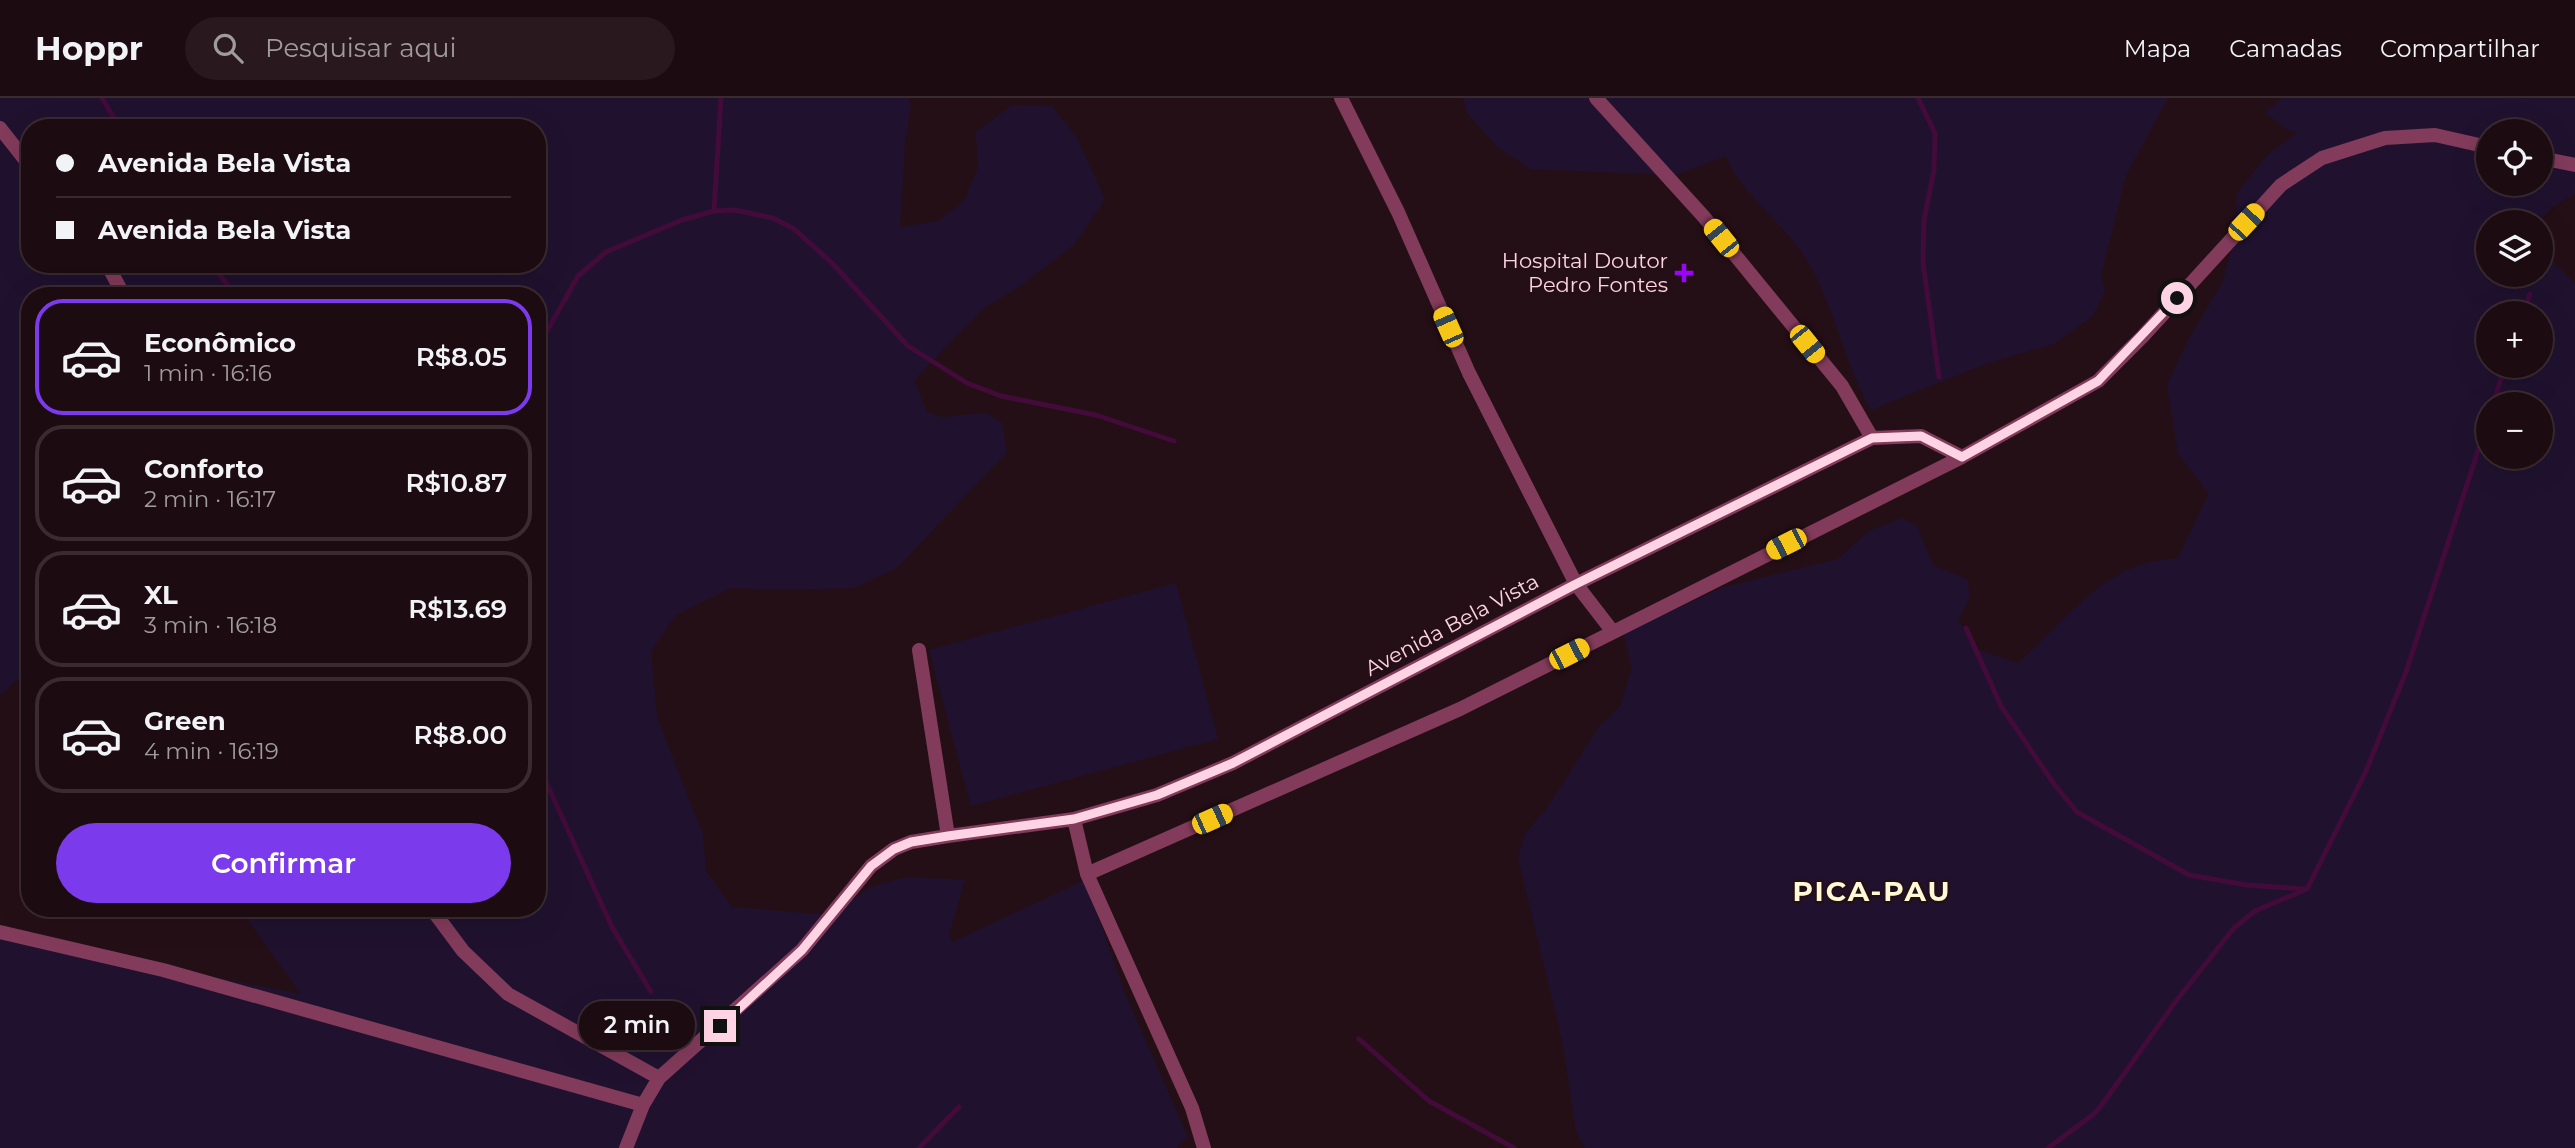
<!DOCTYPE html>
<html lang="pt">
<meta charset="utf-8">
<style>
body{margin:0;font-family:Montserrat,sans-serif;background:#29191e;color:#f1f3f6;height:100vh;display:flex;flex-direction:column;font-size:26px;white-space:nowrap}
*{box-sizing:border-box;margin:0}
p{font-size:23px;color:#a09b9f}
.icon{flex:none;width:38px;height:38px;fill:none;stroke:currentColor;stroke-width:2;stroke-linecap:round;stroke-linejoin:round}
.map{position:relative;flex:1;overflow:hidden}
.panel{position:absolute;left:21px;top:189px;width:525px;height:630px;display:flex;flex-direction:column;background:#1c0b10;border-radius:28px;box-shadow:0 7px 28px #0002,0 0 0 2px #3a2b30}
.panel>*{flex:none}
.guide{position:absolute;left:21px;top:21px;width:525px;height:154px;border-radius:28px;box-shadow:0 7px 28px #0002,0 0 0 2px #3a2b30;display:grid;align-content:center;height:154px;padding:0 35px;background:#1c0b10}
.controls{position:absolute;left:2476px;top:21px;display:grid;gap:14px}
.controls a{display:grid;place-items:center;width:77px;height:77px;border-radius:50%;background:#1c0b10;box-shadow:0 7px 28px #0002,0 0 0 2px #3a2b30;font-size:35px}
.end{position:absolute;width:32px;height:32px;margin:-16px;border:9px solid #fed4e4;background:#111;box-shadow:0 0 0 4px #111}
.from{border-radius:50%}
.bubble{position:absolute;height:49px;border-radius:24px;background:#1c0b10;box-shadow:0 7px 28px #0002,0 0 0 2px #3a2b30;font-size:23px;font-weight:600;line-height:49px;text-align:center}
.car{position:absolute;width:21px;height:42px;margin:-21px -10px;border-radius:9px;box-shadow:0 0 5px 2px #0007;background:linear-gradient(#f5c518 24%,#345 0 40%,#f5c518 0 76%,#345 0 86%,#f5c518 0)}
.guide b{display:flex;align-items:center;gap:24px;height:66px;font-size:26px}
.guide b+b{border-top:2px solid #3a2b30}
.guide i{width:18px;height:18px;background:#f1f3f6}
ul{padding:12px 0 0;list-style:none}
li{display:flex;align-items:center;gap:21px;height:116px;margin:0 14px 10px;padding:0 21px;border:4px solid #3a2b30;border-radius:28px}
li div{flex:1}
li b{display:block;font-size:26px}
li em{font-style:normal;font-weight:600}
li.active{border-color:#7c3aed}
li>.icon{width:63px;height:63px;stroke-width:1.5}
.primary-button{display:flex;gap:14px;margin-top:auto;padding:14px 35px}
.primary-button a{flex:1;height:80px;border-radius:42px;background:#7c3aed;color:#fff;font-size:28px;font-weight:600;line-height:80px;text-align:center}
header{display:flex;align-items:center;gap:42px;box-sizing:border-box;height:98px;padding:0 35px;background:#1c0b10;border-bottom:2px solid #3a2b30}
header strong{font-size:33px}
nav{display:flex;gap:38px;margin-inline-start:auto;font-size:24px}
.search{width:490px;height:63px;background:#29191e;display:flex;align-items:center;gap:18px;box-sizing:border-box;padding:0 24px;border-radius:38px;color:#a09b9f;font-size:26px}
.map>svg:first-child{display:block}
</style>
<header>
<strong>Hoppr</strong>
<div class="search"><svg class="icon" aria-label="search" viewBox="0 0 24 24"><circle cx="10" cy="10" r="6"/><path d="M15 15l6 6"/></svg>Pesquisar aqui</div>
<nav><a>Mapa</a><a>Camadas</a><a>Compartilhar</a></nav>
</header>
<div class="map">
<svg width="2575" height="1050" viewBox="0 0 2575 1050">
<rect width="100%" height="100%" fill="#250f16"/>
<path fill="#20122f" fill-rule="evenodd" d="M 0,0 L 908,0 L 911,9 L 905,45 L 900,129 L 939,123 L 964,103 L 978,69 L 976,34 L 1012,7 L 1052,8 L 1077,40 L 1105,101 L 1074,147 L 1019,189 L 983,211 L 914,282 L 927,314 L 943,319 L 986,315 L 1002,325 L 1007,354 L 897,470 L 854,490 L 782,492 L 731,490 L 676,517 L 651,553 L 657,619 L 703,737 L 706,773 L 732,809 L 830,817 L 870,789 L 907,779 L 965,782 L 949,838 L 952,844 L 1085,782 L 1126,898 L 1188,1039 L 1176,1050 L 0,1050 L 0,837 L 301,896 L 239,810 L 537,810 L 537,198 L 30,198 L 30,572 L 0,597 ZM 30,30 L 537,30 L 537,166 L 30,166 Z
M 1463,0 L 2168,0 L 2126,77 L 2101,177 L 2105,193 L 2093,218 L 2054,246 L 1988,265 L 1871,312 C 1843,263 1835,207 1805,159 C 1782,123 1742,97 1726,58 L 1675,77 L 1531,71 L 1497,49 L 1467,15 Z
M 2282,0 L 2575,0 L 2575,95 L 2552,110 L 2538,124 L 2488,124 L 2488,177 L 2541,177 L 2541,152 L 2575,185 L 2575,1050 L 1585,1050 L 1576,1033 L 1562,941 L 1518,760 L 1525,736 L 1549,707 L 1601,626 L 1620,608 L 1632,570 L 1623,535 L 1724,489 L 1838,461 L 1869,433 L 1902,420 L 1917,428 L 1933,467 L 1967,481 L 1970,499 L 1958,522 L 1979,552 L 2018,565 C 2057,531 2092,482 2145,465 C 2155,462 2167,462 2178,460 L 2209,395 L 2178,356 L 2167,287 L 2188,242 L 2222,185 L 2235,139 L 2237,95 L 2268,56 L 2298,34 L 2288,32 L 2265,15 ZM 2488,33 L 2541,33 L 2541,86 L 2488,86 ZM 2488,215 L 2541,215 L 2541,268 L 2488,268 ZM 2488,306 L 2541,306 L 2541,359 L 2488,359 Z
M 1176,485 L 1218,641 L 971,708 L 929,552 Z"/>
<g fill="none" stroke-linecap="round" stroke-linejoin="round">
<path stroke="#420b3a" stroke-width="5" d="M 102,0 L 120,30
M 1918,0 L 1935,35 L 1934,72 L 1924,122 L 1923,165 L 1939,279
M 714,113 L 721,0
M 212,166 L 235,198
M 2523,215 L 2530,196
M 537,251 L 578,178 L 606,154 L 682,122 L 714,113 L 735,112 L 773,120 L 794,131 L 831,164 L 908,248 L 967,285 L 1001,298 L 1096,317 L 1174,343
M 2493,306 L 2505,268
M 1966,530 L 2001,608 L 2054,686 L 2077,714 L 2189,777 L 2247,787 L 2304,791
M 537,664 L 612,829 L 651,894
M 1359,941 L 1429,1003 L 1514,1050
M 919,1050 L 959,1009
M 2048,1050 L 2094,1016 L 2104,1004 L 2176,903 L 2234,830 L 2255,813 L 2307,791 L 2366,673 L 2406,574 L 2488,322"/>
<path stroke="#833b5b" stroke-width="14" d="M 1341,0 L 1398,114 L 1469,275 L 1576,486 L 1613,534
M 1596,0 L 1704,119 L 1842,288 L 1872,340
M 0,30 L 30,68
M 2541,60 L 2575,67
M 107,166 L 124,198
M 919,552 L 948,738
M 1074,721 L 1087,776 L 1192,1010 L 1204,1050
M 1087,776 L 1460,611 L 1962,359 L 2098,283 L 2143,238 L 2281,87 L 2322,60 L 2385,40 L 2435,37 L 2488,49
M 431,810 L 463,853 L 508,896 L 659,980
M 0,834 L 163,872 L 643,1007
M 626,1050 L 643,1007 L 659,980 L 802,852 L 871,768 L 894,751 L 911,744 L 948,738 L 1074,721 L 1157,697 L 1233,665 L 1576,486 L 1872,340 L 1921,338 L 1962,359"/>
</g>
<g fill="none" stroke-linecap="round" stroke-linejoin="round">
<path stroke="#fed4e4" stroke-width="9" d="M 720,928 L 802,852 L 871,768 L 894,751 L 911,744 L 948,738 L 1074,721 L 1157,697 L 1233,665 L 1576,486 L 1872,340 L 1921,338 L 1962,359 L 2098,283 L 2177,200"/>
</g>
<path fill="#9b04fa" stroke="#250f16" stroke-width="2.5" d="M1680.5 164.5h7v7h7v7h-7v7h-7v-7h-7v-7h7z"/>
<g text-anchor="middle" stroke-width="5" stroke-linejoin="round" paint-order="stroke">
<g font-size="21" fill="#fed4e4" stroke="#250f16" text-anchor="end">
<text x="1668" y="170">Hospital Doutor<tspan x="1668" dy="24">Pedro Fontes</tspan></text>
</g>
<g font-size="21" fill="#fed4e4" stroke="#250f16">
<text transform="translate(1452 527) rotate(-28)" y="7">Avenida Bela Vista</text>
</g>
<g font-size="28" font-weight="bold" letter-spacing="2" fill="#fef9d6" stroke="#250f16">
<text x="1872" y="803">PICA-PAU</text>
</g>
</g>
</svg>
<div class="controls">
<a><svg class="icon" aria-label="locate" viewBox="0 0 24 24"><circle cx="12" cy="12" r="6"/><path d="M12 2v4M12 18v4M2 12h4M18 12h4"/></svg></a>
<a><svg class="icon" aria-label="layers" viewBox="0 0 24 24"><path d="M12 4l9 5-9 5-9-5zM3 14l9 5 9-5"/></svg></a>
<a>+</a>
<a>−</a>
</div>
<i class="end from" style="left:2177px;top:200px"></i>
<i class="end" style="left:720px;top:928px"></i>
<div class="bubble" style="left:579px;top:903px;width:116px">2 min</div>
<i class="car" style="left:2246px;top:124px;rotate:43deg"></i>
<i class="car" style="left:1721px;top:140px;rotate:321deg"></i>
<i class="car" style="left:1448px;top:229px;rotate:336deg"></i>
<i class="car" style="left:1807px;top:246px;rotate:141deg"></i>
<i class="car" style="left:1786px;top:446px;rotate:243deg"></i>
<i class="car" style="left:1569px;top:556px;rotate:63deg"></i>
<i class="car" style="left:1212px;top:721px;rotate:66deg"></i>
<div class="guide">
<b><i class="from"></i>Avenida Bela Vista</b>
<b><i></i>Avenida Bela Vista</b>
</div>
<section class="panel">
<ul>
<li class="active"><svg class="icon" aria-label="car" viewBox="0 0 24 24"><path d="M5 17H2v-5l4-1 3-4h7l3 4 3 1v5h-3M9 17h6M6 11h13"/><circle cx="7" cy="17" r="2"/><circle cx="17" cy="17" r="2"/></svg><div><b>Econômico</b><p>1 min · 16:16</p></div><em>R$8.05</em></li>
<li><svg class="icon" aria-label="car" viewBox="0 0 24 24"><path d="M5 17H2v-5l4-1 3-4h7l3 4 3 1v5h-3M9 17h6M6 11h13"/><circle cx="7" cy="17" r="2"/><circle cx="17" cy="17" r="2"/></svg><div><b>Conforto</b><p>2 min · 16:17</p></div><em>R$10.87</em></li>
<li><svg class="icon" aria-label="car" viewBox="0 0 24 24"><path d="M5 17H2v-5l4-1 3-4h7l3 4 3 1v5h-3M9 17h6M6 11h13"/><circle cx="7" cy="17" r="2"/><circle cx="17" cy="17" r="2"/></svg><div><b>XL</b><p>3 min · 16:18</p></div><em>R$13.69</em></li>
<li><svg class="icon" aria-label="car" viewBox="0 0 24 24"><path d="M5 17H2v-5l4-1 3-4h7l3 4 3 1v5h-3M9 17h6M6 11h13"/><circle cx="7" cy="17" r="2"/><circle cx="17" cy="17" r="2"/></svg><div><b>Green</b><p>4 min · 16:19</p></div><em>R$8.00</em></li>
</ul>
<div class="primary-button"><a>Confirmar</a></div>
</section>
</div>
